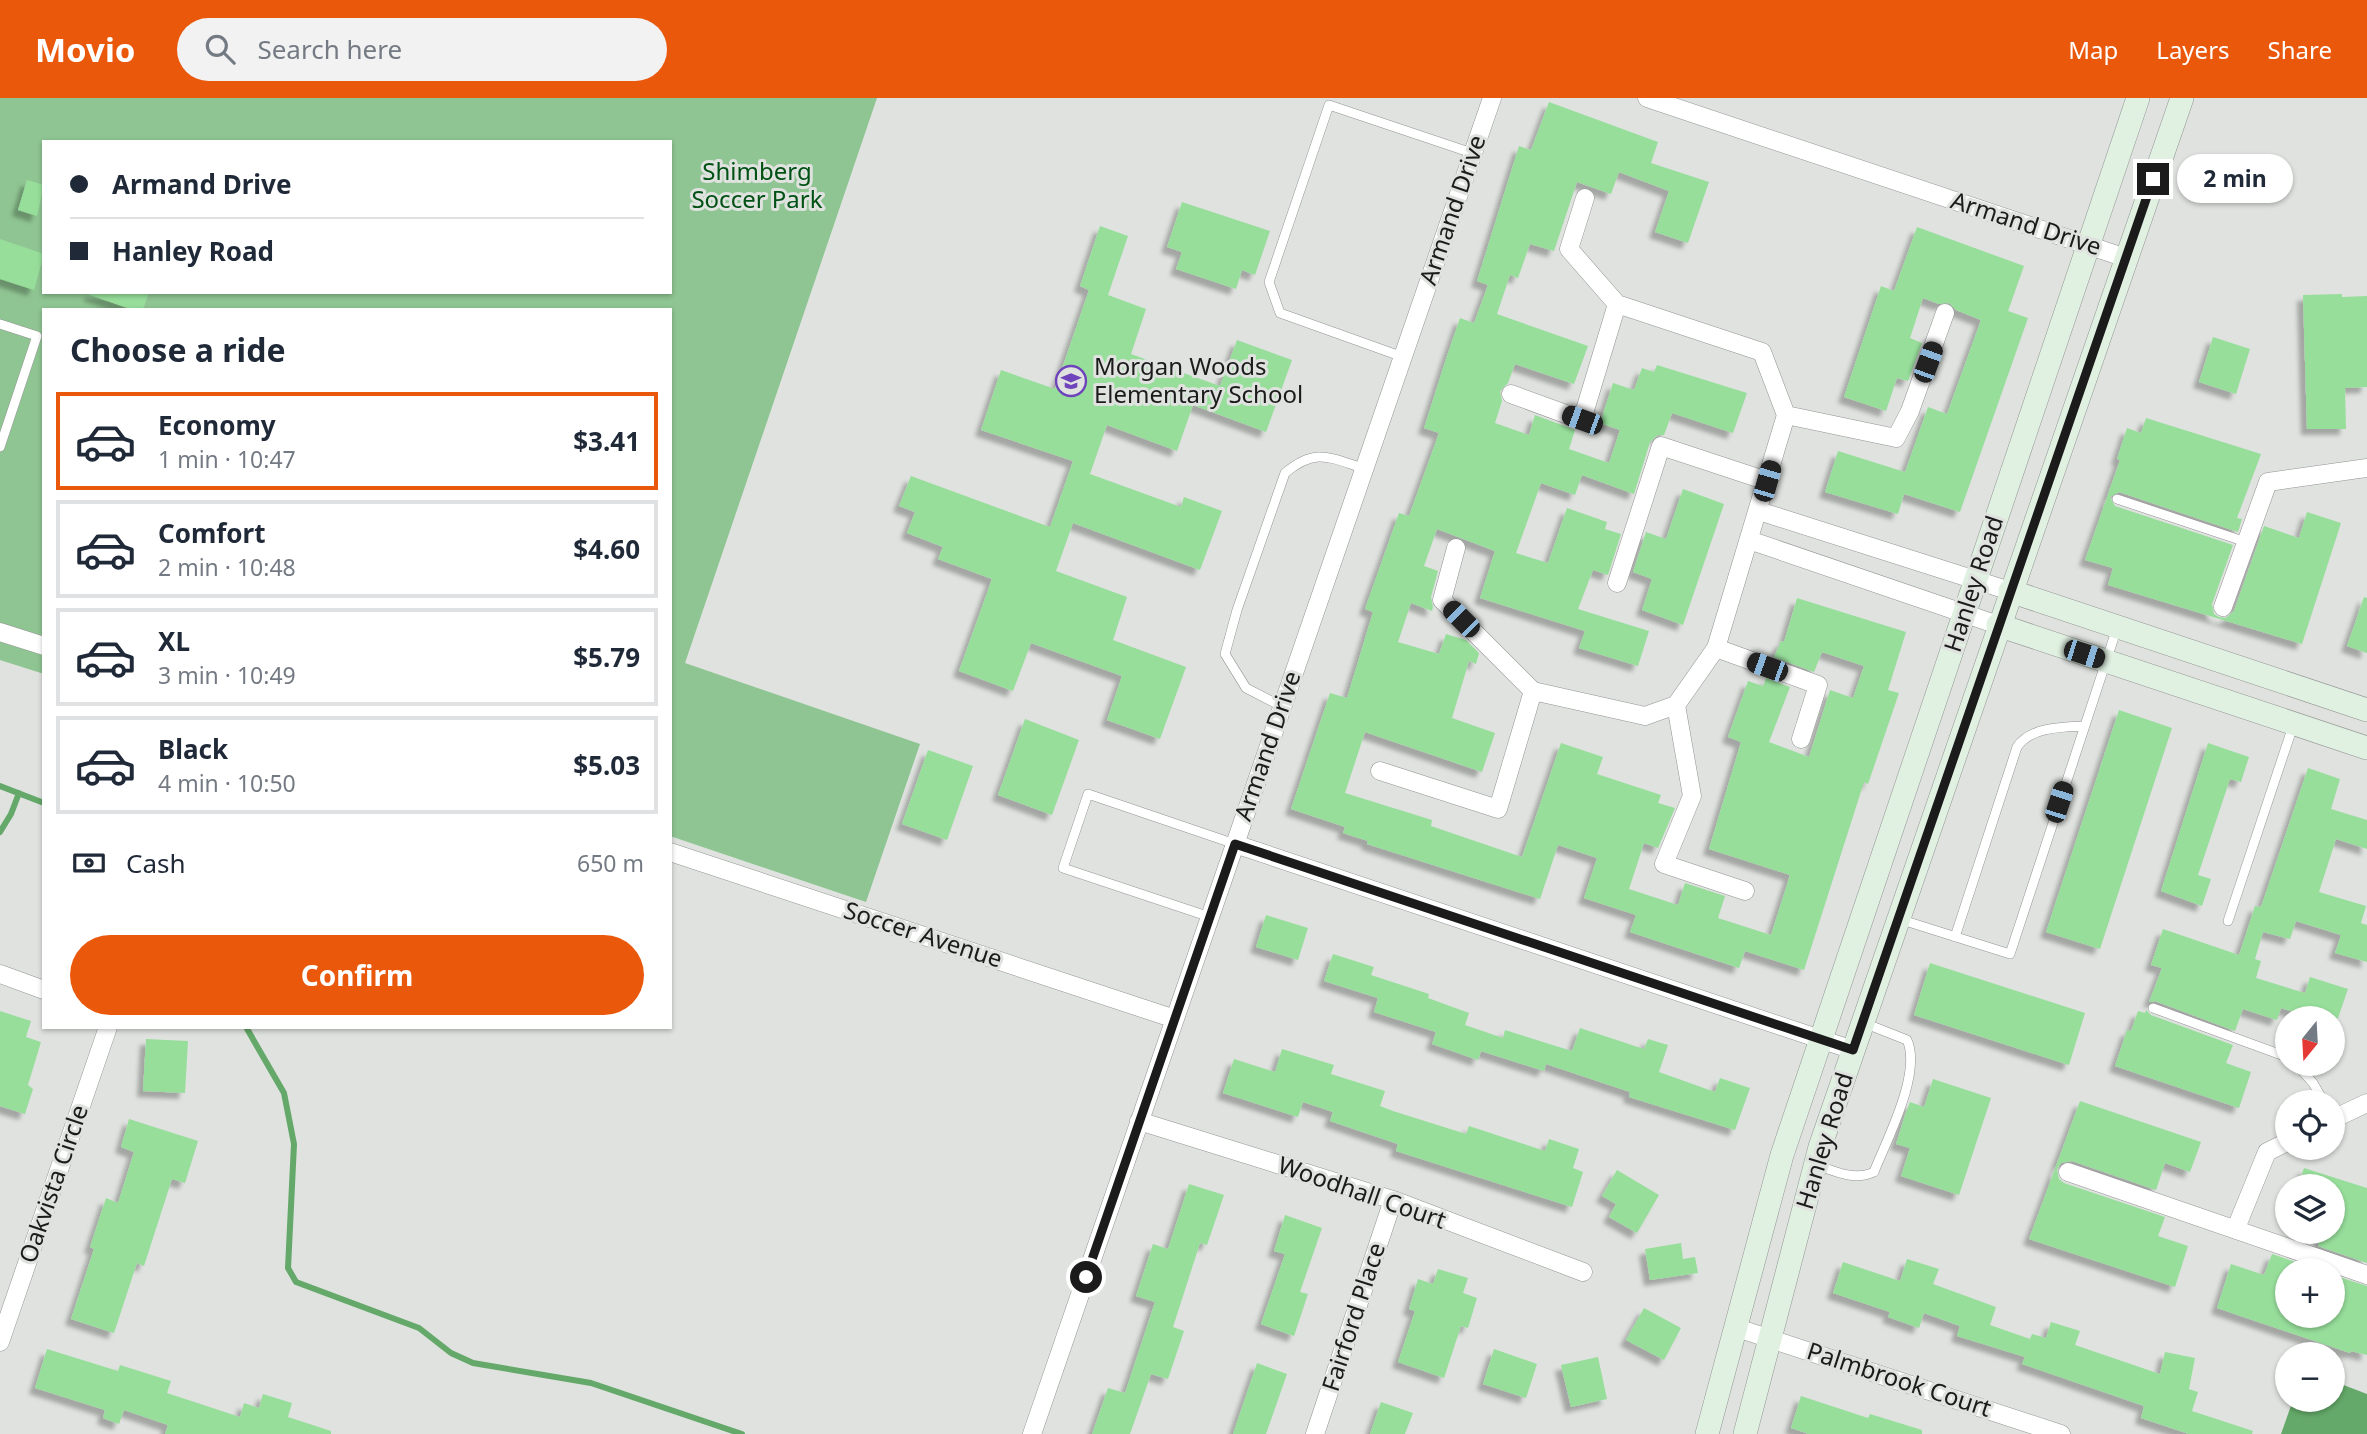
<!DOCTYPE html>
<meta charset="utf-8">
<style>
body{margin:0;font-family:"Noto Sans",sans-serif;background:#f2f2f3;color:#1f2937;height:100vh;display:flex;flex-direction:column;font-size:26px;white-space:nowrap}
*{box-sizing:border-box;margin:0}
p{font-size:23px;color:#747a83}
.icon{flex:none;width:38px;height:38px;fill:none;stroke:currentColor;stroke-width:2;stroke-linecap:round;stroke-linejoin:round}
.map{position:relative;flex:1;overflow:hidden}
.drawer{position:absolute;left:42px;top:210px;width:630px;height:721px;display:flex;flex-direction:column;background:#fff;border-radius:0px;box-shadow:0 2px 5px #0004}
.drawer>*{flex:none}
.guide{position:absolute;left:42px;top:42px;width:630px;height:154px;border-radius:0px;box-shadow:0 2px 5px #0004;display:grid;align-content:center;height:154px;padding:0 28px;background:#fff}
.needle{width:46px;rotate:198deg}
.controls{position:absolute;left:2275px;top:908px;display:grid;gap:14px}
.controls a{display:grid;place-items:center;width:70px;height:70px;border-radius:50%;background:#fff;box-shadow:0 2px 5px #0004;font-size:35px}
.end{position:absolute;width:32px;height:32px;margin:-16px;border:9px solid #1a1b1a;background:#fff;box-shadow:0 0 0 4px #fff}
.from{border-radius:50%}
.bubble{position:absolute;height:49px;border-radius:24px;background:#fff;box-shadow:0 2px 5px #0004;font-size:23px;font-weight:700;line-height:49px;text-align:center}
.car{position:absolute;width:21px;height:42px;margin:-21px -10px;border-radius:9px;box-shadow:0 0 5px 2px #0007;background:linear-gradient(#222 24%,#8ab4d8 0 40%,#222 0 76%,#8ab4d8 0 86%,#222 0)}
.guide b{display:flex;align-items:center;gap:24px;height:66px;font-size:26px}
.guide b+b{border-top:2px solid #e0e1e3}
.guide i{width:18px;height:18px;background:#1f2937}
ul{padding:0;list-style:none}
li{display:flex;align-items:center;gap:21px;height:98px;margin:0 14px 10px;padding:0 14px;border:4px solid #e0e1e3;border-radius:0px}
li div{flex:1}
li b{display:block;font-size:26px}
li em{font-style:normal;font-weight:700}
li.current{border-color:#ea580c}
li>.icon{width:63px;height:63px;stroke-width:1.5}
h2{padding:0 28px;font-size:32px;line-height:84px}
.pay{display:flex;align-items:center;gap:18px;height:77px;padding:0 28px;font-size:26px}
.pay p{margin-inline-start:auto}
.button{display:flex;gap:14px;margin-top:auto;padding:14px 28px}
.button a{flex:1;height:80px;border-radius:42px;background:#ea580c;color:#fff;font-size:28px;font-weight:700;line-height:80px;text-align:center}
header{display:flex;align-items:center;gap:42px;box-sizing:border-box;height:98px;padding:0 35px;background:#ea580c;color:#fff}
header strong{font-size:33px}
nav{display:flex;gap:38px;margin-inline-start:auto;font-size:24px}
.search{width:490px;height:63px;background:#f2f2f3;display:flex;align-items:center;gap:18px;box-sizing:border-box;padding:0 24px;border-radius:38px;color:#747a83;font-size:26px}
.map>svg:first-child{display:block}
</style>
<header>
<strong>Movio</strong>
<div class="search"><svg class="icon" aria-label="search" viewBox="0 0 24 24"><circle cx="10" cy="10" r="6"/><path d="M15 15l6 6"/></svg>Search here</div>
<nav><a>Map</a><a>Layers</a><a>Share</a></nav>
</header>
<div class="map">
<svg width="2367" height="1336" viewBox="0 0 2367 1336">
<defs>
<filter id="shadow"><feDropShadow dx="-6" dy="6" stdDeviation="2" flood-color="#0004"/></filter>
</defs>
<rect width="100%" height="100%" fill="#dfe2df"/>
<path fill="#8fc592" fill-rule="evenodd" d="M 0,0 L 877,0 L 685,565 L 920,646 L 866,804 L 670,738 L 670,212 L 44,212 L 44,576 L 0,562 ZM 44,44 L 670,44 L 670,194 L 44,194 Z"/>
<path fill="#64a969" d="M 2333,1283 L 2367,1296 L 2367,1336 L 2281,1336 L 2293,1302 L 2333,1302 Z"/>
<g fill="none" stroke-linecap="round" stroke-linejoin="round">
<path stroke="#64a969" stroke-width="6" d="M 0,688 L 44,705
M 0,734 L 11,716 L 19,695
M 246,929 L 284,995 L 294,1046 L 288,1170 L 296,1184 L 419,1230 L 451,1255 L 473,1265 L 591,1285 L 742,1336"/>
</g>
<path fill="#97de9b" filter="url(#shadow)" d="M 1549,4 L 1658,44 L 1651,65 L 1709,84 L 1688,145 L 1655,134 L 1669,93 L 1619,74 L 1611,96 L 1577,84 L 1554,153 L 1530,146 L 1518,180 L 1510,177 L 1497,216 L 1588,248 L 1574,286 L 1515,266 L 1508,285 L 1500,293 L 1502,303 L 1495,325 L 1529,337 L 1535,317 L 1575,332 L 1569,351 L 1609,365 L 1620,332 L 1600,325 L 1613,285 L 1634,292 L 1642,270 L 1654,274 L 1657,267 L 1747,295 L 1733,335 L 1672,315 L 1664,337 L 1658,337 L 1650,344 L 1634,396 L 1582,377 L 1575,397 L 1541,385 L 1516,455 L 1548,465 L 1567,410 L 1607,424 L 1605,431 L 1621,436 L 1608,477 L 1593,472 L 1578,511 L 1649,533 L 1638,568 L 1579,550 L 1585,533 L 1480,500 L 1495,453 L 1437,431 L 1424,468 L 1438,473 L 1431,499 L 1433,509 L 1432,513 L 1411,505 L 1398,544 L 1439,556 L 1446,536 L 1466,542 L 1479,555 L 1476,566 L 1469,563 L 1452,620 L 1495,635 L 1482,674 L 1365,634 L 1345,695 L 1432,722 L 1431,728 L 1522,759 L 1561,645 L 1603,659 L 1597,676 L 1661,697 L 1658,705 L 1675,710 L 1658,750 L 1644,745 L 1629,791 L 1678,807 L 1685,785 L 1725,798 L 1718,820 L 1771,837 L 1790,777 L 1709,751 L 1741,644 L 1728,639 L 1748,583 L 1763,588 L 1766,580 L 1790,589 L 1769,644 L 1809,659 L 1830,592 L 1853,600 L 1864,568 L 1822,554 L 1814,574 L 1774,559 L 1781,543 L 1784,544 L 1797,500 L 1906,534 L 1888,592 L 1899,595 L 1868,686 L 1864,684 L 1804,872 L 1745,853 L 1739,870 L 1630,834 L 1636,817 L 1584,800 L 1597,760 L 1558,747 L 1540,801 L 1367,746 L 1368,743 L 1343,735 L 1345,729 L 1291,711 L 1330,595 L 1347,600 L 1373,514 L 1365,511 L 1399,415 L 1409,418 L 1439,335 L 1424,330 L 1446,261 L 1460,220 L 1474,225 L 1488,187 L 1477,183 L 1519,48 L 1531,52 Z
M 27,82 L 44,87 L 37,118 L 18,112 Z
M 1182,104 L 1270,133 L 1255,177 L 1242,172 L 1236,191 L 1176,171 L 1182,154 L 1167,149 Z
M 1100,128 L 1128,138 L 1108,197 L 1146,211 L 1131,256 L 1220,288 L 1237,242 L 1292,262 L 1266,334 L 1193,307 L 1177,353 L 1107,327 L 1090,376 L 1181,409 L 1184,399 L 1222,413 L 1200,472 L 1073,425 L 1056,473 L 1127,499 L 1113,542 L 1186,569 L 1160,641 L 1107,622 L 1122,578 L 1031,545 L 1013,593 L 959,573 L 992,481 L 938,461 L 943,449 L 907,435 L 915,414 L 899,408 L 911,378 L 1050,429 L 1073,363 L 981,332 L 1001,272 L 1055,291 L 1089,192 L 1080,188 Z
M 1917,129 L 2024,168 L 2008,213 L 2028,220 L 1960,414 L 1904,396 L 1898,416 L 1825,394 L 1838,353 L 1905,374 L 1928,309 L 1947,316 L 1981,222 L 1956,212 L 1949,205 L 1939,206 L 1923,200 L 1910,240 L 1922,245 L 1908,283 L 1897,280 L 1886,313 L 1844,299 L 1881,188 L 1894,193 Z
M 0,141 L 44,156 L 34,192 L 0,181 Z
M 90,194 L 149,194 L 143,212 L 133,212 L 90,197 Z
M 2342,196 L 2342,199 L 2367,198 L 2367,289 L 2345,290 L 2346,331 L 2307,331 L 2303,197 Z
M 2213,239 L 2250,251 L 2236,296 L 2199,284 Z
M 2146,320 L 2261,356 L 2237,420 L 2242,421 L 2238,434 L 2119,394 L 2110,399 L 2115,408 L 2233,447 L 2212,506 L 2214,516 L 2219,519 L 2226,520 L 2234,513 L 2264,428 L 2299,440 L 2307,414 L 2341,425 L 2302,546 L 2108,487 L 2113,470 L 2085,462 L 2120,362 L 2117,361 L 2127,330 L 2141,335 Z
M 1683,391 L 1724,406 L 1683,527 L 1642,512 L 1652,481 L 1633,474 L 1646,434 L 1666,441 Z
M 2364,499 L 2367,500 L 2367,555 L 2347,548 Z
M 2119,612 L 2172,630 L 2100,851 L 2046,834 Z
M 1025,621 L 1079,642 L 1052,717 L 998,697 Z
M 2208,645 L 2249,659 L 2241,684 L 2230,681 L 2198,777 L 2211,781 L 2202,808 L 2161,793 Z
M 928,652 L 973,668 L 947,742 L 902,726 Z
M 2308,670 L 2340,681 L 2331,711 L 2367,722 L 2367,751 L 2336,741 L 2319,794 L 2366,808 L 2361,825 L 2367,827 L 2367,864 L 2335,855 L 2341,837 L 2296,823 L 2290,841 L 2263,834 L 2255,861 L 2261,863 L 2256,880 L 2305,895 L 2310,879 L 2348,891 L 2338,920 L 2314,920 L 2281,910 L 2277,922 L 2243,911 L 2235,933 L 2155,903 L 2149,904 L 2162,870 L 2151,867 L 2163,831 L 2239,857 L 2255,808 L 2261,809 Z
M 1266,817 L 1308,830 L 1298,862 L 1256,849 Z
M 1333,856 L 1374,869 L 1371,877 L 1429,896 L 1428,900 L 1469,915 L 1465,927 L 1503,940 L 1505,932 L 1572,953 L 1580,930 L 1644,951 L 1648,941 L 1668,947 L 1659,974 L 1715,994 L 1720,980 L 1750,990 L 1735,1032 L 1629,999 L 1630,994 L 1546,966 L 1544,973 L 1481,953 L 1478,962 L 1432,946 L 1436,934 L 1374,914 L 1378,900 L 1324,883 Z
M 1930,865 L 2085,915 L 2069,967 L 1914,917 Z
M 2146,912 L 2151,917 L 2233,947 L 2226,965 L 2251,974 L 2239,1010 L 2115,968 L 2127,932 L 2131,933 L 2138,913 L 2145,915 Z
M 0,913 L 31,923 L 26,939 L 41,944 L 28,987 L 33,991 L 25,1016 L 0,1008 Z
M 146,941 L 188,943 L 185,995 L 143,993 Z
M 1282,951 L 1334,967 L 1331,976 L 1385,993 L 1380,1008 L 1393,1013 L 1466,1036 L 1469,1028 L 1545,1053 L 1549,1041 L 1579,1051 L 1573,1070 L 1583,1074 L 1572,1109 L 1396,1053 L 1398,1046 L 1330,1023 L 1333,1014 L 1303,1004 L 1298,1019 L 1223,995 L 1234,961 L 1275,974 Z
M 1933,981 L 1991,1000 L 1959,1097 L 1901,1078 L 1910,1050 L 1896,1046 L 1905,1017 L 1910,1004 L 1924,1009 Z
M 2080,1003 L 2201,1044 L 2190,1074 L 2165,1065 L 2156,1092 L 2072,1063 L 2061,1065 L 2057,1071 L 2059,1081 L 2064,1085 L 2165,1119 L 2158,1138 L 2188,1148 L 2175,1189 L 2029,1141 Z
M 129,1021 L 198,1043 L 185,1085 L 172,1081 L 144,1168 L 137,1165 L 114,1235 L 71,1221 L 94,1151 L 90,1149 L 106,1100 L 118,1105 L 134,1054 L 121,1049 Z
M 2304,1070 L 2367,1090 L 2367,1165 L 2318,1148 L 2322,1134 L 2333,1134 L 2333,1088 L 2298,1088 Z
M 1617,1072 L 1659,1097 L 1637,1135 L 1609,1119 L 1616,1106 L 1602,1098 Z
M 1189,1086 L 1224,1097 L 1207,1147 L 1200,1145 L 1173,1229 L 1184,1233 L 1168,1281 L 1151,1276 L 1130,1336 L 1092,1336 L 1108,1290 L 1125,1295 L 1155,1204 L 1136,1198 L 1153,1146 L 1168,1151 Z
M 1285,1117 L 1322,1130 L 1300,1194 L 1308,1196 L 1294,1238 L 1261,1226 L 1285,1156 L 1274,1153 Z
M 1681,1145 L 1683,1161 L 1695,1159 L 1698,1175 L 1650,1182 L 1645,1151 Z
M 2272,1156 L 2319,1172 L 2287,1172 L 2287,1218 L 2333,1218 L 2333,1177 L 2367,1188 L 2367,1257 L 2351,1253 L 2350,1255 L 2217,1210 L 2231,1166 L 2264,1177 Z
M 1907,1161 L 1939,1171 L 1933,1186 L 1996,1209 L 1990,1227 L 2030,1241 L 2032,1236 L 2046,1240 L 2051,1224 L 2080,1233 L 2075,1247 L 2160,1276 L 2165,1254 L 2195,1260 L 2189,1291 L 2198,1294 L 2192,1313 L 2253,1333 L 2252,1336 L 2189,1336 L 2141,1320 L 2144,1308 L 2022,1266 L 2025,1259 L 1957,1238 L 1960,1228 L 1924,1215 L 1919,1230 L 1888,1219 L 1890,1214 L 1833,1195 L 1843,1164 L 1900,1183 Z
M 1438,1171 L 1468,1180 L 1463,1195 L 1477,1200 L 1468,1230 L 1461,1228 L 1444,1280 L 1398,1264 L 1415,1213 L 1409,1211 L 1418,1181 L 1433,1186 Z
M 1644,1210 L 1681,1230 L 1664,1262 L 1626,1242 Z
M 47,1251 L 118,1273 L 120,1267 L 171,1283 L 167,1295 L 240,1319 L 244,1305 L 259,1310 L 263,1296 L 292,1305 L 288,1319 L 331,1333 L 331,1336 L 165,1336 L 168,1327 L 124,1312 L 119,1326 L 103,1320 L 105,1312 L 35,1290 Z
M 1494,1251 L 1537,1266 L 1526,1300 L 1483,1286 Z
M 1598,1259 L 1607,1301 L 1571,1309 L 1561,1267 Z
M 1257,1265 L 1287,1276 L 1266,1336 L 1233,1336 Z
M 1801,1298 L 1868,1320 L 1870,1316 L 1922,1332 L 1922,1336 L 1809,1336 L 1791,1330 Z
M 1381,1304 L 1413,1315 L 1405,1336 L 1370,1336 Z"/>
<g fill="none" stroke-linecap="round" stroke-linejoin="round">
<g stroke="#929593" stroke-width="10">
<path id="lane" d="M 0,226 L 37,238 L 0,349
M 1403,259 L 1280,215 L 1269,184 L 1329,7 L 1472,55
M 2117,401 L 2246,444
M 1281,608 L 1246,590 L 1225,556 L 1237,512 L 1285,375 C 1315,350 1328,359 1363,370
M 1210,819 L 1063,770 L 1088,696 L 1235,746
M 1899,821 L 2010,856 L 2117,530
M 2228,823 L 2293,628
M 1955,839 L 2017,649 C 2030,629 2062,629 2084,628
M 2153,910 L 2287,959
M 2296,966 L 2313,985 L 2324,1004
M 1817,1067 C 1836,1074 1855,1083 1874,1074 C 1887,1041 1922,975 1907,942 L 1864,925"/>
</g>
<g stroke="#929593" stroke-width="19">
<path id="street" d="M 1647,0 L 2126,160
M 1511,296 L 1582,322 L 1617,206
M 1786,317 L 1896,340 L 1910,313 L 1945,215
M 1759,413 L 2010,493
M 1749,442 L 1998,527
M 1456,450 L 1442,502 L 1533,593 L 1645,618 L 1676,607 L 1716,550 L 1786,317 L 1762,254 L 1617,206 L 1569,151 L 1585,100
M 1617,485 L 1661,348 L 1767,383
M 2223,509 L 2268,384 L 2367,370
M 0,534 L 44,548
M 1716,550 L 1818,587 L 1801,641
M 1676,607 L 1692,698 L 1664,766 L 1745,793
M 1380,673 L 1498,711 L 1533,593
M 1235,746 L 1853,952
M 670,754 L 1175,921
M 0,876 L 44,892
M 2333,1021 L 2367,1005
M 1139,1023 L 1393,1102 L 1583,1174
M 2068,1074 L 2367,1177
M 2236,1130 L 2267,1054 L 2287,1044
M 1737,1230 L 2061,1336
M 0,1244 L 108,929
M 1032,1336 L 1492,0
M 1315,1336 L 1393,1102"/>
</g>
<g stroke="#929593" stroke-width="24">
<path id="secondary" d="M 2010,493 L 2367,612
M 1998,527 L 2367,650
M 1707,1336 L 1782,1057 L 2138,0
M 1745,1336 L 1820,1049 L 2182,0"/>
</g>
<use href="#lane" stroke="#fff" stroke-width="9"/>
<use href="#street" stroke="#fff" stroke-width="18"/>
<use href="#secondary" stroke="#e0f0e1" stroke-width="23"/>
</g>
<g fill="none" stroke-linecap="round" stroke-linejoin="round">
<path stroke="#1a1b1a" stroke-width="9" d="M 1086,1179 L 1235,746 L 1853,952 L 2153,81"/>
</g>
<defs>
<g id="school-ring" transform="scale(1.575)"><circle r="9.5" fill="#dfe2df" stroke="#6f43bb" stroke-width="1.5"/><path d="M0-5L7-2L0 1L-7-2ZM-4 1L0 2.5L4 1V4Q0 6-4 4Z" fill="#6f43bb"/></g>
</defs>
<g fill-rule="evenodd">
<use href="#school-ring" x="1071" y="283"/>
</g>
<g text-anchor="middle" stroke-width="6" stroke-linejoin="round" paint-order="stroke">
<g font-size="24" fill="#005114" stroke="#dfe2df">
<text x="757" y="82">Shimberg<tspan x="757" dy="28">Soccer Park</tspan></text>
</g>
<g font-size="24" fill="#1a1b1a" stroke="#dfe2df">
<text transform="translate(1453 112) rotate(-71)" y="8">Armand Drive</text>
<text transform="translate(2026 126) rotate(18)" y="8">Armand Drive</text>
<text transform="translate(1974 486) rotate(-72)" y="8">Hanley Road</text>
<text transform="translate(1268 648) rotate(-71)" y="8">Armand Drive</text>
<text transform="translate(923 837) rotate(18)" y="8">Soccer Avenue</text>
<text transform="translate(1825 1043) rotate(-73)" y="8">Hanley Road</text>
<text transform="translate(54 1086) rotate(-71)" y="8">Oakvista Circle</text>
<text transform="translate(1362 1095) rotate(19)" y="8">Woodhall Court</text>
<text transform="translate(1354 1219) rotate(-72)" y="8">Fairford Place</text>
<text transform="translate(1899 1282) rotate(18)" y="8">Palmbrook Court</text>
</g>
<g font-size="24" fill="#1a1b1a" stroke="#dfe2df" text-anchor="start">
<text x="1094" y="277">Morgan Woods<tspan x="1094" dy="28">Elementary School</tspan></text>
</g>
</g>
</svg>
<div class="controls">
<a><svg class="needle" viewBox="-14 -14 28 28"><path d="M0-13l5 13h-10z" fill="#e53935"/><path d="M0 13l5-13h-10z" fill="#747a83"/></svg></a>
<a><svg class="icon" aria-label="locate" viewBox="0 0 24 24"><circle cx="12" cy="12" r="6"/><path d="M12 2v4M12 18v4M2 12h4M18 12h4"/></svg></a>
<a><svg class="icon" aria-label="layers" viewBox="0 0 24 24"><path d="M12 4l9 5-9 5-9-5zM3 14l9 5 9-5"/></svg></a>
<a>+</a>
<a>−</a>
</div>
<i class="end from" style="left:1086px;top:1179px"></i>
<i class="end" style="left:2153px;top:81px"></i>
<div class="bubble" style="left:2177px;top:56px;width:116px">2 min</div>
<i class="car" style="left:1928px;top:264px;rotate:20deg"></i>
<i class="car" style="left:1582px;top:322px;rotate:290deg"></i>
<i class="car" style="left:1767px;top:383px;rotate:16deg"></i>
<i class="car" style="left:1461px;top:521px;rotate:315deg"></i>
<i class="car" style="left:2084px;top:556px;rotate:108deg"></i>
<i class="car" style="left:1767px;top:569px;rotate:290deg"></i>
<i class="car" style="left:2059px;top:704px;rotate:18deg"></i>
<div class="guide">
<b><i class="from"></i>Armand Drive</b>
<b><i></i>Hanley Road</b>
</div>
<section class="drawer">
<h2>Choose a ride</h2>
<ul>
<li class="current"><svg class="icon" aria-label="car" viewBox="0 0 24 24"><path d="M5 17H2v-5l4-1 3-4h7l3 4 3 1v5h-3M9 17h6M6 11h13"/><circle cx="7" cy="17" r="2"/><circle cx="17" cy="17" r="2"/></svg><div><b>Economy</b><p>1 min · 10:47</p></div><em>$3.41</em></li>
<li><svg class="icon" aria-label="car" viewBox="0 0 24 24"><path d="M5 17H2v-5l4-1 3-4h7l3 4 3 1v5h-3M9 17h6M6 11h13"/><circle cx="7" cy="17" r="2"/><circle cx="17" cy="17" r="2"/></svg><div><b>Comfort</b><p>2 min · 10:48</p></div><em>$4.60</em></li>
<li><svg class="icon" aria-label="car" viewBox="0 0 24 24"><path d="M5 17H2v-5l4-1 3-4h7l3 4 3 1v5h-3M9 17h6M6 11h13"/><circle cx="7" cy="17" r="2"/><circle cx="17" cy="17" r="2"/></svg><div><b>XL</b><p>3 min · 10:49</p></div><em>$5.79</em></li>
<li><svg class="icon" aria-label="car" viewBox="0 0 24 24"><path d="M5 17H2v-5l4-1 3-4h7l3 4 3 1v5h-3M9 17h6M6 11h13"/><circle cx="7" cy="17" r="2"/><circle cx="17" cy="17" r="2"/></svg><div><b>Black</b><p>4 min · 10:50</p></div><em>$5.03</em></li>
</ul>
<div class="pay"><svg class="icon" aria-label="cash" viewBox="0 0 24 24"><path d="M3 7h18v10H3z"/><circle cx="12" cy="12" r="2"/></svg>Cash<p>650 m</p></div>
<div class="button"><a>Confirm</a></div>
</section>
</div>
